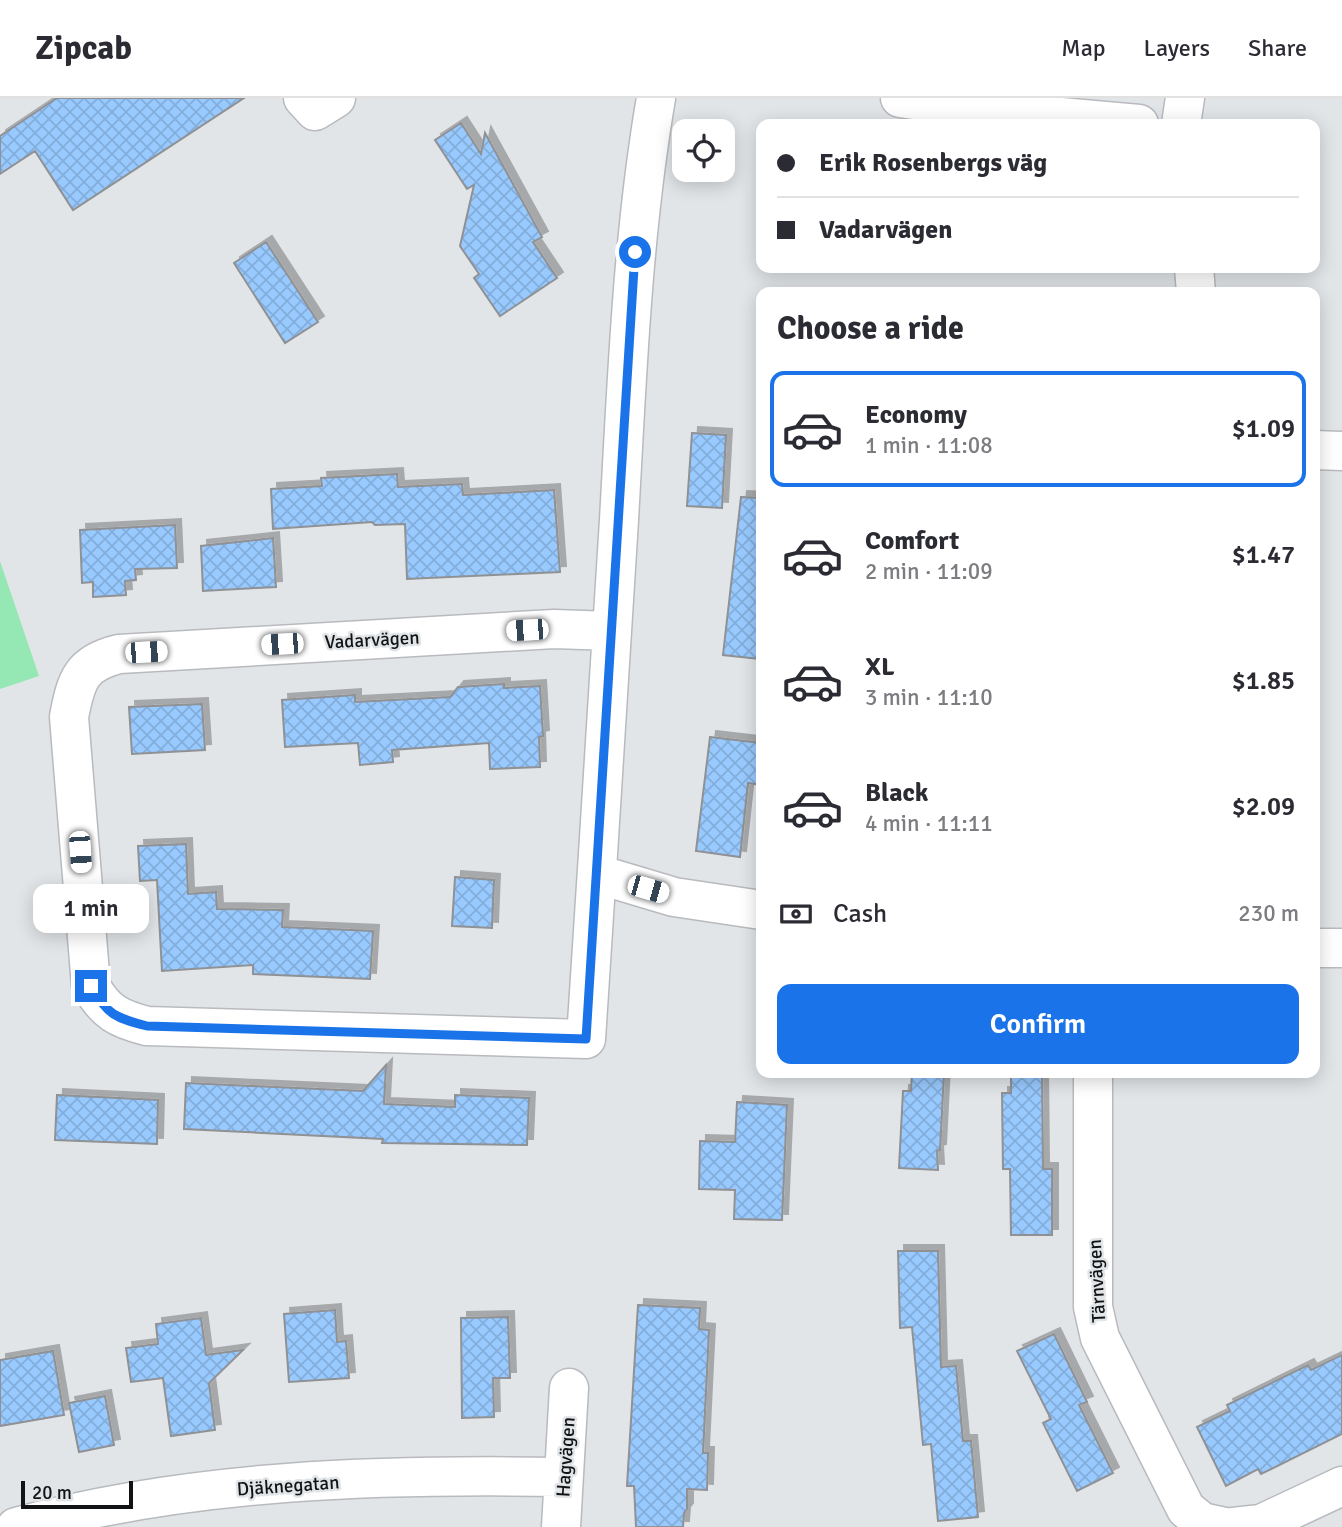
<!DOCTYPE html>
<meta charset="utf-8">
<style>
body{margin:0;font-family:Signika,sans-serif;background:#f7f7f7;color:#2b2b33;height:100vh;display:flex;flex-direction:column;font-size:26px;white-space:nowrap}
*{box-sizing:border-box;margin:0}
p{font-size:23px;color:#7c7c81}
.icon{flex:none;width:38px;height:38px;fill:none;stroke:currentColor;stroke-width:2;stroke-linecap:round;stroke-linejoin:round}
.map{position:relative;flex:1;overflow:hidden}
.sheet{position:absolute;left:756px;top:189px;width:564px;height:791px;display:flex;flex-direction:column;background:#fff;border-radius:14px;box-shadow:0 4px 18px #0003}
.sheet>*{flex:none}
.hud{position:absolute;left:756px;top:21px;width:564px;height:154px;border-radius:14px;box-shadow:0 4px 18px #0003;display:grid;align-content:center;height:154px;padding:0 21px;background:#fff}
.buttons{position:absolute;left:672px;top:21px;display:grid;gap:14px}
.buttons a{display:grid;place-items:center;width:63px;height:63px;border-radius:14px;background:#fff;box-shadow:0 4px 18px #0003;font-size:35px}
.scale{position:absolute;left:21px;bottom:18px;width:112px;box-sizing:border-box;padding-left:7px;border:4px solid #121314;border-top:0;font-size:19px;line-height:24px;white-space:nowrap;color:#121314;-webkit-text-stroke:5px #e2e5e8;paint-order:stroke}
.end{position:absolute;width:32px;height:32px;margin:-16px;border:9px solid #1a73e8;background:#fff;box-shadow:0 0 0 4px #fff}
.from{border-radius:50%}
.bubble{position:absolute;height:49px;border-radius:14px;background:#fff;box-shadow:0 4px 18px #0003;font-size:23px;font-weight:600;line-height:49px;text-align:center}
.car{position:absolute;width:21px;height:42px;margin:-21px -10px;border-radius:9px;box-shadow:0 0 5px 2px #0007;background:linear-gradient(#fff 24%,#345 0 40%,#fff 0 76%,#345 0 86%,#fff 0)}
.hud b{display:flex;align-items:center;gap:24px;height:66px;font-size:26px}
.hud b+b{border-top:2px solid #e1e1e2}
.hud i{width:18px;height:18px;background:#2b2b33}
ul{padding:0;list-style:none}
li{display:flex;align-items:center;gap:21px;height:116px;margin:0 14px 10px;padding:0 7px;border:4px solid transparent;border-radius:14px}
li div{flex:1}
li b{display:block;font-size:26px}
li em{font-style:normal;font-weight:600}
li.selected{border-color:#1a73e8}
li>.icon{width:63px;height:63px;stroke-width:1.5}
h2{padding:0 21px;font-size:32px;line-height:84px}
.pay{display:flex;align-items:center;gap:18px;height:77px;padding:0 21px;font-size:26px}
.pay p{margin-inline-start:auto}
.primary-button{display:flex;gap:14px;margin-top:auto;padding:14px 21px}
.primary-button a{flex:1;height:80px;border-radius:14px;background:#1a73e8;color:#fff;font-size:28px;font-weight:600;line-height:80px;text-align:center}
header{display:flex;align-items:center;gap:42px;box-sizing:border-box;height:98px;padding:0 35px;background:#fff;border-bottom:2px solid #e1e1e2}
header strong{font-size:33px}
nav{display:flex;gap:38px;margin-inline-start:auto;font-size:24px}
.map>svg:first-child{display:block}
</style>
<header>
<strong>Zipcab</strong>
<nav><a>Map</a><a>Layers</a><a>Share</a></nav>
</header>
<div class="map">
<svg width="1342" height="1429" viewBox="0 0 1342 1429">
<defs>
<pattern id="building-cross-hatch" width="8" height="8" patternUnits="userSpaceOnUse" patternTransform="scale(1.75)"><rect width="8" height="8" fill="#99caff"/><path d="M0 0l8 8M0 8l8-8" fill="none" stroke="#83adda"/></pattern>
<filter id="shadow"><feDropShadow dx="6" dy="-6" stdDeviation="0" flood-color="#0004"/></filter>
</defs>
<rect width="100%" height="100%" fill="#e2e5e8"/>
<path fill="#95e8b4" d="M 0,463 L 39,578 L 0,591 Z"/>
<path fill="url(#building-cross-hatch)" stroke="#8f9194" stroke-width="2" filter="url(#shadow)" d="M 57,0 L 244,0 L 73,112 L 35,53 L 0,76 L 0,38 Z
M 461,25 L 481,56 L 485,35 L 542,139 L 533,144 L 557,180 L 500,218 L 474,180 L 479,176 L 460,148 L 474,87 L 467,91 L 435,42 Z
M 266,144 L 318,224 L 285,245 L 234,165 Z
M 692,335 L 726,337 L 722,410 L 687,408 Z
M 397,376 L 398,389 L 462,386 L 463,397 L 554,392 L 560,474 L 407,481 L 405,426 L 375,427 L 372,424 L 273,431 L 271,391 L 322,388 L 321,380 Z
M 741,399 L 761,400 L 759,561 L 723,557 Z
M 175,427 L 177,470 L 135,471 L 136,482 L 125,483 L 126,497 L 93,499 L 93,484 L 82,485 L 80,432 Z
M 273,440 L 276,489 L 203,493 L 201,448 Z
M 504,586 L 504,590 L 540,588 L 543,638 L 539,639 L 540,669 L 490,671 L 489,645 L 392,652 L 393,664 L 360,667 L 358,645 L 285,649 L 282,602 L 355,597 L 355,604 L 450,599 L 458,589 Z
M 202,606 L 205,652 L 132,656 L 129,609 Z
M 710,639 L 761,645 L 761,687 L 748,685 L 740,759 L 696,753 Z
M 186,746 L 188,796 L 216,794 L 217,811 L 283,812 L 282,829 L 373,833 L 370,881 L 253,876 L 253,867 L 162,873 L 157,782 L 140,783 L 138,748 Z
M 455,779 L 494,782 L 492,830 L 452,828 Z
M 386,967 L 384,1006 L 455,1009 L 455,997 L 529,1000 L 527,1047 L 382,1045 L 383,1041 L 184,1031 L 186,985 L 363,993 Z
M 912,975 L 944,975 L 940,1052 L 937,1053 L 938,1072 L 899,1070 L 903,993 L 911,993 Z
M 1011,975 L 1042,975 L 1043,1071 L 1052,1071 L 1052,1137 L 1011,1137 L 1010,1071 L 1003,1071 L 1002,995 L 1011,995 Z
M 57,997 L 158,1002 L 157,1046 L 55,1042 Z
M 737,1004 L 787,1007 L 782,1122 L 734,1121 L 735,1092 L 699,1091 L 700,1043 L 735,1044 Z
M 898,1153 L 938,1153 L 941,1269 L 956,1268 L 963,1343 L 971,1343 L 978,1419 L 938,1423 L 931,1346 L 923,1347 L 912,1229 L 900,1230 Z
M 638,1207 L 700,1210 L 699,1231 L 709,1232 L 703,1355 L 708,1355 L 707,1392 L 687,1391 L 687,1411 L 684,1415 L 683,1429 L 636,1429 L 634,1388 L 627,1388 Z
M 335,1212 L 337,1244 L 346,1243 L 349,1280 L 289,1284 L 284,1216 Z
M 508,1219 L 510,1280 L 493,1280 L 494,1319 L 462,1320 L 461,1220 Z
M 201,1220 L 206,1257 L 243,1252 L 209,1285 L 215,1332 L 171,1338 L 163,1280 L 131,1284 L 126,1250 L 158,1246 L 156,1226 Z
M 1054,1236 L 1087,1304 L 1079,1307 L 1113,1375 L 1077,1393 L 1043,1325 L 1051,1321 L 1017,1253 Z
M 53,1253 L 64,1317 L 0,1328 L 0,1262 Z
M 1342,1257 L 1342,1336 L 1261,1376 L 1258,1371 L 1226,1388 L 1197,1329 L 1230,1313 L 1227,1307 L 1308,1267 L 1311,1272 Z
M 105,1298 L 114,1347 L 79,1354 L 69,1305 Z"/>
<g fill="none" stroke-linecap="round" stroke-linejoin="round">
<g stroke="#b8babe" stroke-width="41">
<path id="minor" d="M 303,0 L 315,13 L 336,0
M 900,0 L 983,12 L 1139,26
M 1181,26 L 1185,0
M 1194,170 L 1196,194
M 1314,352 L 1342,353
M 612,533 L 554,531 L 119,556 C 81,565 76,582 69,619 L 91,888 C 105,914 119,921 147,928 L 586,941 C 597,768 609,595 619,422 C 627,281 632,140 656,0
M 597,776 L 674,799 L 761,812
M 1314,850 L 1342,850
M 1093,975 L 1093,1209 L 1100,1240 L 1186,1411 L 1202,1424 L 1225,1429
M 16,1429 C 193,1381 381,1376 563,1379
M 561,1429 L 569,1290
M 1233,1429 L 1261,1426 L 1342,1388"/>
</g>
<use href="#minor" stroke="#fff" stroke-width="38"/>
</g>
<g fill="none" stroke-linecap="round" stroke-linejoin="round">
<path stroke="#1a73e8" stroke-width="9" d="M 91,888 C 107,917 116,920 147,928 L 586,941 L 635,154"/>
</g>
<g text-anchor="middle" stroke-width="5" stroke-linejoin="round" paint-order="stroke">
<g font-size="19" fill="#121314" stroke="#e2e5e8">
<text transform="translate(372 541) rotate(-3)" y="7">Vadarvägen</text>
<text transform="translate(1096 1183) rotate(-93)" y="7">Tärnvägen</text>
<text transform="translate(565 1359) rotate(-86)" y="7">Hagvägen</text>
<text transform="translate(288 1387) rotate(-4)" y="7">Djäknegatan</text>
</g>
</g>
</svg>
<div class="buttons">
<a><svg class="icon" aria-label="locate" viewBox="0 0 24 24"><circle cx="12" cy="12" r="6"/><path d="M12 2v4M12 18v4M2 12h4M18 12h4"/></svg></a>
</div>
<div class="scale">20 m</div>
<i class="end from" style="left:635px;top:154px"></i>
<i class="end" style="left:91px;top:888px"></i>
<div class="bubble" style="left:33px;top:786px;width:116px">1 min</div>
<i class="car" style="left:527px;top:532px;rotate:267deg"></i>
<i class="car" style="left:282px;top:546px;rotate:267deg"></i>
<i class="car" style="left:146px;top:554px;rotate:87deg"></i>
<i class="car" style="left:80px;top:754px;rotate:176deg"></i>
<i class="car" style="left:648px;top:791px;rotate:106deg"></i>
<div class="hud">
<b><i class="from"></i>Erik Rosenbergs väg</b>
<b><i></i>Vadarvägen</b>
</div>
<section class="sheet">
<h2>Choose a ride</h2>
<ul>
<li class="selected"><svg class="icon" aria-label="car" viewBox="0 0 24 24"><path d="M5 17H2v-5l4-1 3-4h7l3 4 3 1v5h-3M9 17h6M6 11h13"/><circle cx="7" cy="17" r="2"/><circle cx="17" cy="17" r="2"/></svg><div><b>Economy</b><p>1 min · 11:08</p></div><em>$1.09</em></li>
<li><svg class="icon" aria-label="car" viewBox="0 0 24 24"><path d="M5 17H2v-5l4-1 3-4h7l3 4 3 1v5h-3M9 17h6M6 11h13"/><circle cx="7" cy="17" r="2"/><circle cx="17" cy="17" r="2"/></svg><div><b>Comfort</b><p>2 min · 11:09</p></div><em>$1.47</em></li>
<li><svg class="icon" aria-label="car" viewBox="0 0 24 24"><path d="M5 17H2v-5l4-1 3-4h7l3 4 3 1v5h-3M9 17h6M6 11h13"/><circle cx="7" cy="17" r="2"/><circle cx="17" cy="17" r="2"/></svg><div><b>XL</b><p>3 min · 11:10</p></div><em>$1.85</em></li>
<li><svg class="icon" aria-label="car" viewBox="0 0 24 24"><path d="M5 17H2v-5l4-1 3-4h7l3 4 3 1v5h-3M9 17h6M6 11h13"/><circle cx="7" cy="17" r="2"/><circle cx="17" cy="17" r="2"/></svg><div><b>Black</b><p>4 min · 11:11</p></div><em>$2.09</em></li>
</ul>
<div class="pay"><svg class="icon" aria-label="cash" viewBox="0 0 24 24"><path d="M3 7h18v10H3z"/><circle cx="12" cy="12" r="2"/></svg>Cash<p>230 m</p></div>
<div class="primary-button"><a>Confirm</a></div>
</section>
</div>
